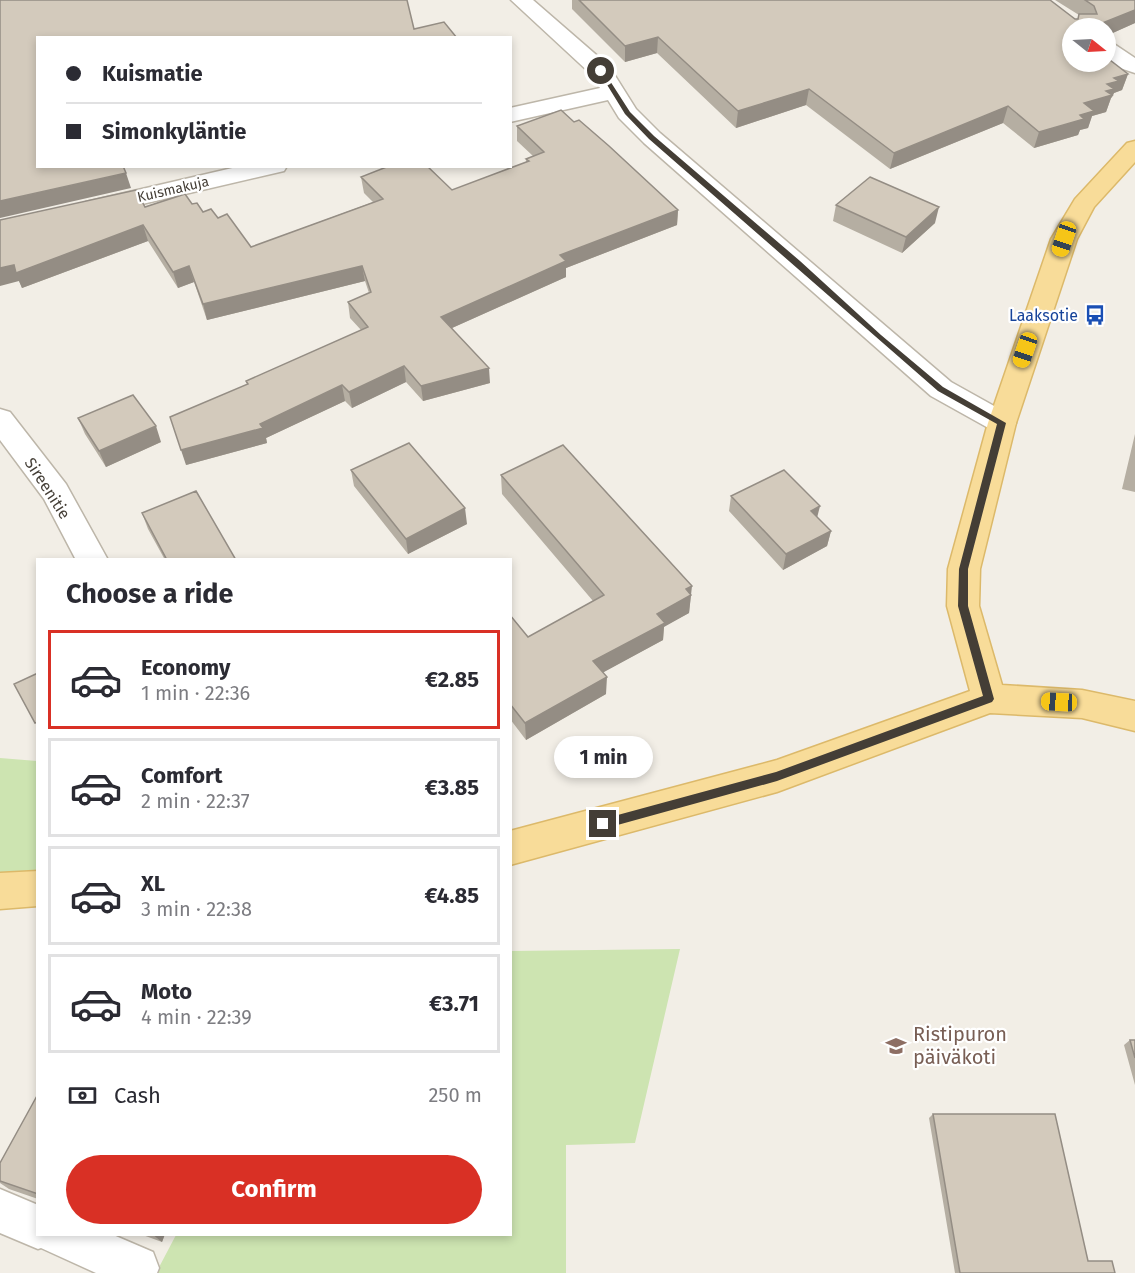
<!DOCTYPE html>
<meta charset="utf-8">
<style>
body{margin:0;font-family:"Fira Sans",sans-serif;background:#f7f7f7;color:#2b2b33;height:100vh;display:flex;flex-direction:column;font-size:22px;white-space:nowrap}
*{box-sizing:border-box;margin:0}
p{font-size:20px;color:#7c7c81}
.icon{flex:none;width:33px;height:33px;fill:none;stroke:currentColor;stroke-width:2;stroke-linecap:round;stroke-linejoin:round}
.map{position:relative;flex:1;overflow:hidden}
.side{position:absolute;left:36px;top:558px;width:476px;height:678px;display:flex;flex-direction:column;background:#fff;border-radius:0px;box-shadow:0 3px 9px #0003}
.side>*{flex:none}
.hud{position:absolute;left:36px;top:36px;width:476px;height:132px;border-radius:0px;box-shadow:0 3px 9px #0003;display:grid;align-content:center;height:132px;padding:0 30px;background:#fff}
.needle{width:39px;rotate:108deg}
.controls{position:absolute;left:1062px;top:18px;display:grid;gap:12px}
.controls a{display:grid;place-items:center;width:54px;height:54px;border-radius:50%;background:#fff;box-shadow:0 3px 9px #0003;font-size:30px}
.end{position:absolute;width:27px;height:27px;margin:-14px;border:8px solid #443e36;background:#fff;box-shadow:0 0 0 3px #fff}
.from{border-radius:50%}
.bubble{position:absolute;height:42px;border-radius:21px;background:#fff;box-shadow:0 3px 9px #0003;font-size:20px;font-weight:700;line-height:42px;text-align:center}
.car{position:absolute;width:18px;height:36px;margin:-18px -9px;border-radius:8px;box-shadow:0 0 4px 2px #0007;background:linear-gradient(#f5c518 24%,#345 0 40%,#f5c518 0 76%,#345 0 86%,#f5c518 0)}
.hud b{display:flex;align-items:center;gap:21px;height:57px;font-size:22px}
.hud b+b{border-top:2px solid #e1e1e2}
.hud i{width:15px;height:15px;background:#2b2b33}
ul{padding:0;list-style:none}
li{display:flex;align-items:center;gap:18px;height:99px;margin:0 12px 9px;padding:0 18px;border:3px solid #e1e1e2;border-radius:0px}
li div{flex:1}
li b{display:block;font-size:22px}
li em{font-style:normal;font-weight:700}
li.active{border-color:#d93025}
li>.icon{width:54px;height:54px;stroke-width:1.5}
h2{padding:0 30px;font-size:27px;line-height:72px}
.pay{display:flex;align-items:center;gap:15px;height:66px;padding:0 30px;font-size:22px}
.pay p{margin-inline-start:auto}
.action{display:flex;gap:12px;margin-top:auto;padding:12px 30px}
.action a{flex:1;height:69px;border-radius:36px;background:#d93025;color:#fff;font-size:24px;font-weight:700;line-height:69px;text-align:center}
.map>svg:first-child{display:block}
</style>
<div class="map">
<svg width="1135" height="1273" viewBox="0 0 1135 1273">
<rect width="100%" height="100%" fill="#f2eee6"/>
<path fill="#cde4b1" d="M 0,758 L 37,761 L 37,872 L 0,877 Z
M 680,949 L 635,1143 L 566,1145 L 566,1273 L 156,1273 L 176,1235 L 510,1234 L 510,951 Z"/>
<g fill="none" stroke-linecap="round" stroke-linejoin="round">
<g stroke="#bdb6a9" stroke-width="3">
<path id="minor" d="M 511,0 L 533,0 L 609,66 L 636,109 L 660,133 L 951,382 L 1012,416 L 1016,423 L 1012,430 L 1002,433 L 992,430 L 931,396 L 644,143 L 619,118 L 608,100 L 510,122 L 510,108 L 600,88 L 592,75 Z
M 1106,42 L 1114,44 L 1135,58 L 1135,73 L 1114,66 L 1106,59 Z
M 241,166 L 287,166 L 284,171 L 95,215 L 86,212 L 83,207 L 86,202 Z
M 0,409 L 10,412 L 66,484 L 108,560 L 76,560 L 44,499 L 0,440 Z
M 0,1189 L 38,1205 L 38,1234 L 111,1234 L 153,1252 L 159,1268 L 157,1273 L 96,1273 L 41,1248 L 38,1249 L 0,1233 Z"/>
</g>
<g stroke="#dcb96a" stroke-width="3">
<path id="major" d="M 1135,141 L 1135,162 L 1094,207 L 1077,239 L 1016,423 L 980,569 L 979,606 L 1002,685 L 1082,690 L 1135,701 L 1135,731 L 1082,718 L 990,713 L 777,792 L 510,865 L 510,831 L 777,760 L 970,691 L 947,606 L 948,569 L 988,423 L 1051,239 L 1075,199 L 1127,143 Z
M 38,871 L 38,906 L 0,909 L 0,873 Z"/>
</g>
<use href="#minor" fill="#fff" fill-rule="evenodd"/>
<use href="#major" fill="#f8dc99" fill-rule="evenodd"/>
</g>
<path fill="#b5aea2" d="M 572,0 L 1050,0 L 1075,19 L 1078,19 L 1079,15 L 1055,0 L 1135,0 L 1135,23 L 1106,36 L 1106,28 L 1072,28 L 1072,62 L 1128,74 L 1122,90 L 1114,93 L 1112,97 L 1111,98 L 1106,112 L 1092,116 L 1088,128 L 1080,130 L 1078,135 L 1034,148 L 1003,123 L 890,169 L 806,105 L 736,128 L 657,53 L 625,62 L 572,9 Z
M 574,122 L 678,210 L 677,225 L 566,268 L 566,277 L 452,328 L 490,383 L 423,401 L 406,382 L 352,408 L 345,401 L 266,438 L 267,443 L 186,465 L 247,385 L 246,381 L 361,330 L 350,318 L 348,302 L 369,293 L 365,281 L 207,320 L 194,282 L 178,288 L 148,241 L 22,288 L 19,281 L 145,207 L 192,204 L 203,212 L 218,218 L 251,247 L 373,202 L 364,193 L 361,177 L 452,190 L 526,162 L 526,159 L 533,156 L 517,141 L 517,126 Z
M 836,205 L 935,223 L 902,253 L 833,221 Z
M 78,418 L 161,442 L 106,467 L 85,434 Z
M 1135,434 L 1135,492 L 1122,489 Z
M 351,470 L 467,524 L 408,554 L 354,486 Z
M 501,475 L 691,595 L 689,613 L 664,626 L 663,640 L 603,672 L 606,694 L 526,740 L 510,719 L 510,615 L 528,637 L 593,601 L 502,494 Z
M 731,496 L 817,517 L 831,531 L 827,546 L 783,570 L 729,511 Z
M 142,513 L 236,560 L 165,560 L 148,529 Z
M 1130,1040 L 1135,1040 L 1135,1085 L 1124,1045 Z
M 38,1094 L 38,1199 L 9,1189 L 0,1183 L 0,1163 Z
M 933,1114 L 1088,1261 L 1115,1273 L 955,1273 L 929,1118 Z
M 140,1234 L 165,1234 L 162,1242 Z"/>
<path fill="#948d84" d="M 1135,10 L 1135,23 L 1106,36 L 1106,28 L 1090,28 Z
M 658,37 L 657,53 L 625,62 L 625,46 Z
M 1128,74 L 1122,90 L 1114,93 L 1112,97 L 1111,98 L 1106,112 L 1092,116 L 1088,128 L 1080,130 L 1078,135 L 1034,148 L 1039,132 L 1114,78 Z
M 809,89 L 806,105 L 736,128 L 738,111 Z
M 1008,106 L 1003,123 L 890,169 L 894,153 Z
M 126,173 L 131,188 L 0,218 L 0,201 Z
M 939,207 L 935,223 L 902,253 L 906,237 Z
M 678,210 L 677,225 L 566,268 L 566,277 L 443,332 L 441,317 L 560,255 Z
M 143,225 L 148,241 L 22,288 L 19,281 L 0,286 L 0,268 Z
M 189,266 L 194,282 L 178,288 L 173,272 Z
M 362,266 L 365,281 L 207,320 L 203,304 Z
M 404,366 L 406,382 L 352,408 L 349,392 Z
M 489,368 L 490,383 L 423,401 L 421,386 Z
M 342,385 L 345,401 L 266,438 L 267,443 L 186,465 L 181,450 L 260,424 Z
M 156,426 L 161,442 L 106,467 L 99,451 Z
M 820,506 L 816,522 L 811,511 Z
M 465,508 L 467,524 L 408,554 L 406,539 Z
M 831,531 L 827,546 L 783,570 L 786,554 Z
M 692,586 L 689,613 L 664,627 L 663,640 L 593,678 L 593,661 L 657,614 L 686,589 Z
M 607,677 L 606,694 L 526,740 L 525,723 Z
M 152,1234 L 165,1234 L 162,1242 Z"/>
<path fill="#d3cabc" stroke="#948d84" stroke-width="1.5" d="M 0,0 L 407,0 L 414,29 L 444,22 L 457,38 L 38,38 L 38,166 L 123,166 L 126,173 L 0,201 Z
M 579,0 L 1050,0 L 1075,19 L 1078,19 L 1079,14 L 1097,14 L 1094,6 L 1085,0 L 1135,0 L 1135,10 L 1090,28 L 1072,28 L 1072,62 L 1106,62 L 1106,57 L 1128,74 L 1114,78 L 1119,81 L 1107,84 L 1114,89 L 1106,91 L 1112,95 L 1084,103 L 1094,111 L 1080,115 L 1084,119 L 1039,132 L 1008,106 L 894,153 L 809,89 L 738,111 L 658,37 L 625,46 Z
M 561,110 L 574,122 L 579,120 L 609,146 L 678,210 L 560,255 L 566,261 L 441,317 L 489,368 L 421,386 L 404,366 L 349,392 L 342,385 L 260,424 L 263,428 L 181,450 L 170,417 L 248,384 L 246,381 L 368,327 L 348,302 L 371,292 L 362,266 L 203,304 L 189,266 L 173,272 L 143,225 L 16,273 L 14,265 L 0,268 L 0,220 L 136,190 L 145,207 L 185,194 L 192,204 L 197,203 L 203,212 L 211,209 L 218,218 L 227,214 L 251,247 L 383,199 L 361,177 L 389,166 L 427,166 L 452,190 L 529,161 L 526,159 L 544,152 L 517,126 Z
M 870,177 L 939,207 L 906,237 L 836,205 Z
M 133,395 L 156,426 L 99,451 L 78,418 Z
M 409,443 L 465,508 L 406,539 L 351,470 Z
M 563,445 L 692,586 L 686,589 L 691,595 L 657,614 L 665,623 L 593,661 L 607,677 L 525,723 L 510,704 L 510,615 L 528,637 L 604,595 L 501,475 Z
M 784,470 L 820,506 L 811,511 L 831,531 L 786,554 L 731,496 Z
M 196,491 L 236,560 L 167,560 L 142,513 Z
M 38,673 L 38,722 L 35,723 L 14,684 Z
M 1130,1040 L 1135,1040 L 1135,1058 Z
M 38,1094 L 38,1194 L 0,1181 L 0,1163 Z
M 933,1114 L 1055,1114 L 1088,1261 L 1112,1261 L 1115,1273 L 960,1273 Z"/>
<path fill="#443e36" d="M 598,70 L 603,70 L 630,112 L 654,136 L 800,261 L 881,335 L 943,387 L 1006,423 L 968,569 L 968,606 L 994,699 L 992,702 L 777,781 L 603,829 L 597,824 L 603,819 L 776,772 L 983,696 L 958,606 L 959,569 L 997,424 L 938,391 L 649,139 L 625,114 Z"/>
<defs>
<g id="bus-bare" transform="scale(1.62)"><path d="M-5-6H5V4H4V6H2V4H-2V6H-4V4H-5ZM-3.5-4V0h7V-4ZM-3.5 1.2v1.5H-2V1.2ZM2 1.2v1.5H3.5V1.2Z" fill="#1a4fb4" stroke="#fff" stroke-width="2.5" paint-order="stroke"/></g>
<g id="school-bare" transform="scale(1.62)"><path d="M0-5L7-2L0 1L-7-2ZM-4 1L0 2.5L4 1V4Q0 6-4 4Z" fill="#8d6e63" stroke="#fff" stroke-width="2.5" paint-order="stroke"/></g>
</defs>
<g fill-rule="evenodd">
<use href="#bus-bare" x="1095" y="315"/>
<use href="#school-bare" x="896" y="1046"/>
</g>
<g text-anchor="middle" stroke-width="4.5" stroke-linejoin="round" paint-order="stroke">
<g font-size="14" fill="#443e36" stroke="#fff">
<text transform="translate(173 189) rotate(-13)" y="5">Kuismakuja</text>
</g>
<g font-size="16" fill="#164399" stroke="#fff" text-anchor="end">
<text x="1078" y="321">Laaksotie</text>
</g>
<g font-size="16" fill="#443e36" stroke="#fff">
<text transform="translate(48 488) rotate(57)" y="6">Sireenitie</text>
</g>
<g font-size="20" fill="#785e54" stroke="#fff" text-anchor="start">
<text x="913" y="1041">Ristipuron<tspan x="913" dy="23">päiväkoti</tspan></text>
</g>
</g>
</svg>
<div class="controls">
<a><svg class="needle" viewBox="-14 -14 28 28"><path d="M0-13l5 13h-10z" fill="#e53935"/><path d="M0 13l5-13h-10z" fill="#7c7c81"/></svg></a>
</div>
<i class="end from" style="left:601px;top:71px"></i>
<i class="end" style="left:603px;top:824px"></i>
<div class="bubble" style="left:554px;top:736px;width:99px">1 min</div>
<i class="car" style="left:1064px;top:239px;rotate:199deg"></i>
<i class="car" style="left:1025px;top:350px;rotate:199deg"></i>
<i class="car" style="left:1059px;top:702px;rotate:273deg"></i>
<div class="hud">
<b><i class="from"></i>Kuismatie</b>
<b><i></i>Simonkyläntie</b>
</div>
<section class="side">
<h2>Choose a ride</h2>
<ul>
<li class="active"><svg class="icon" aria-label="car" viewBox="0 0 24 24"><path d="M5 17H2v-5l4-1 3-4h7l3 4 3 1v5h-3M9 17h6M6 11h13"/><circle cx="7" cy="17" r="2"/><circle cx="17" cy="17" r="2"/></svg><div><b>Economy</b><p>1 min · 22:36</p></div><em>€2.85</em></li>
<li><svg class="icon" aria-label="car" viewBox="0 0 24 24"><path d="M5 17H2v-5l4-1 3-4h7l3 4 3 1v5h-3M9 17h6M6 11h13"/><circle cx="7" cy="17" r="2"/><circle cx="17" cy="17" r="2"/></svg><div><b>Comfort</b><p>2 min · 22:37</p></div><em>€3.85</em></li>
<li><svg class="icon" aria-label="car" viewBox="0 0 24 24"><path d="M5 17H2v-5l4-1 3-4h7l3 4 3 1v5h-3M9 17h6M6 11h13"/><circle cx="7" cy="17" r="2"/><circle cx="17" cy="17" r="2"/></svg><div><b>XL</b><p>3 min · 22:38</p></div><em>€4.85</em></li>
<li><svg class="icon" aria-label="car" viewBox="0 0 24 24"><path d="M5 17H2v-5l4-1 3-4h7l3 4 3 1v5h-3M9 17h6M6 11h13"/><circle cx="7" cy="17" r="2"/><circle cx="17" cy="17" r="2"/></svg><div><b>Moto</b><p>4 min · 22:39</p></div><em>€3.71</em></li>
</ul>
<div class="pay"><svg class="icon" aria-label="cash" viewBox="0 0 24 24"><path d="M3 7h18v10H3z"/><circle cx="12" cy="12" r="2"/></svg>Cash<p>250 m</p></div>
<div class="action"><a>Confirm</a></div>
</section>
</div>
